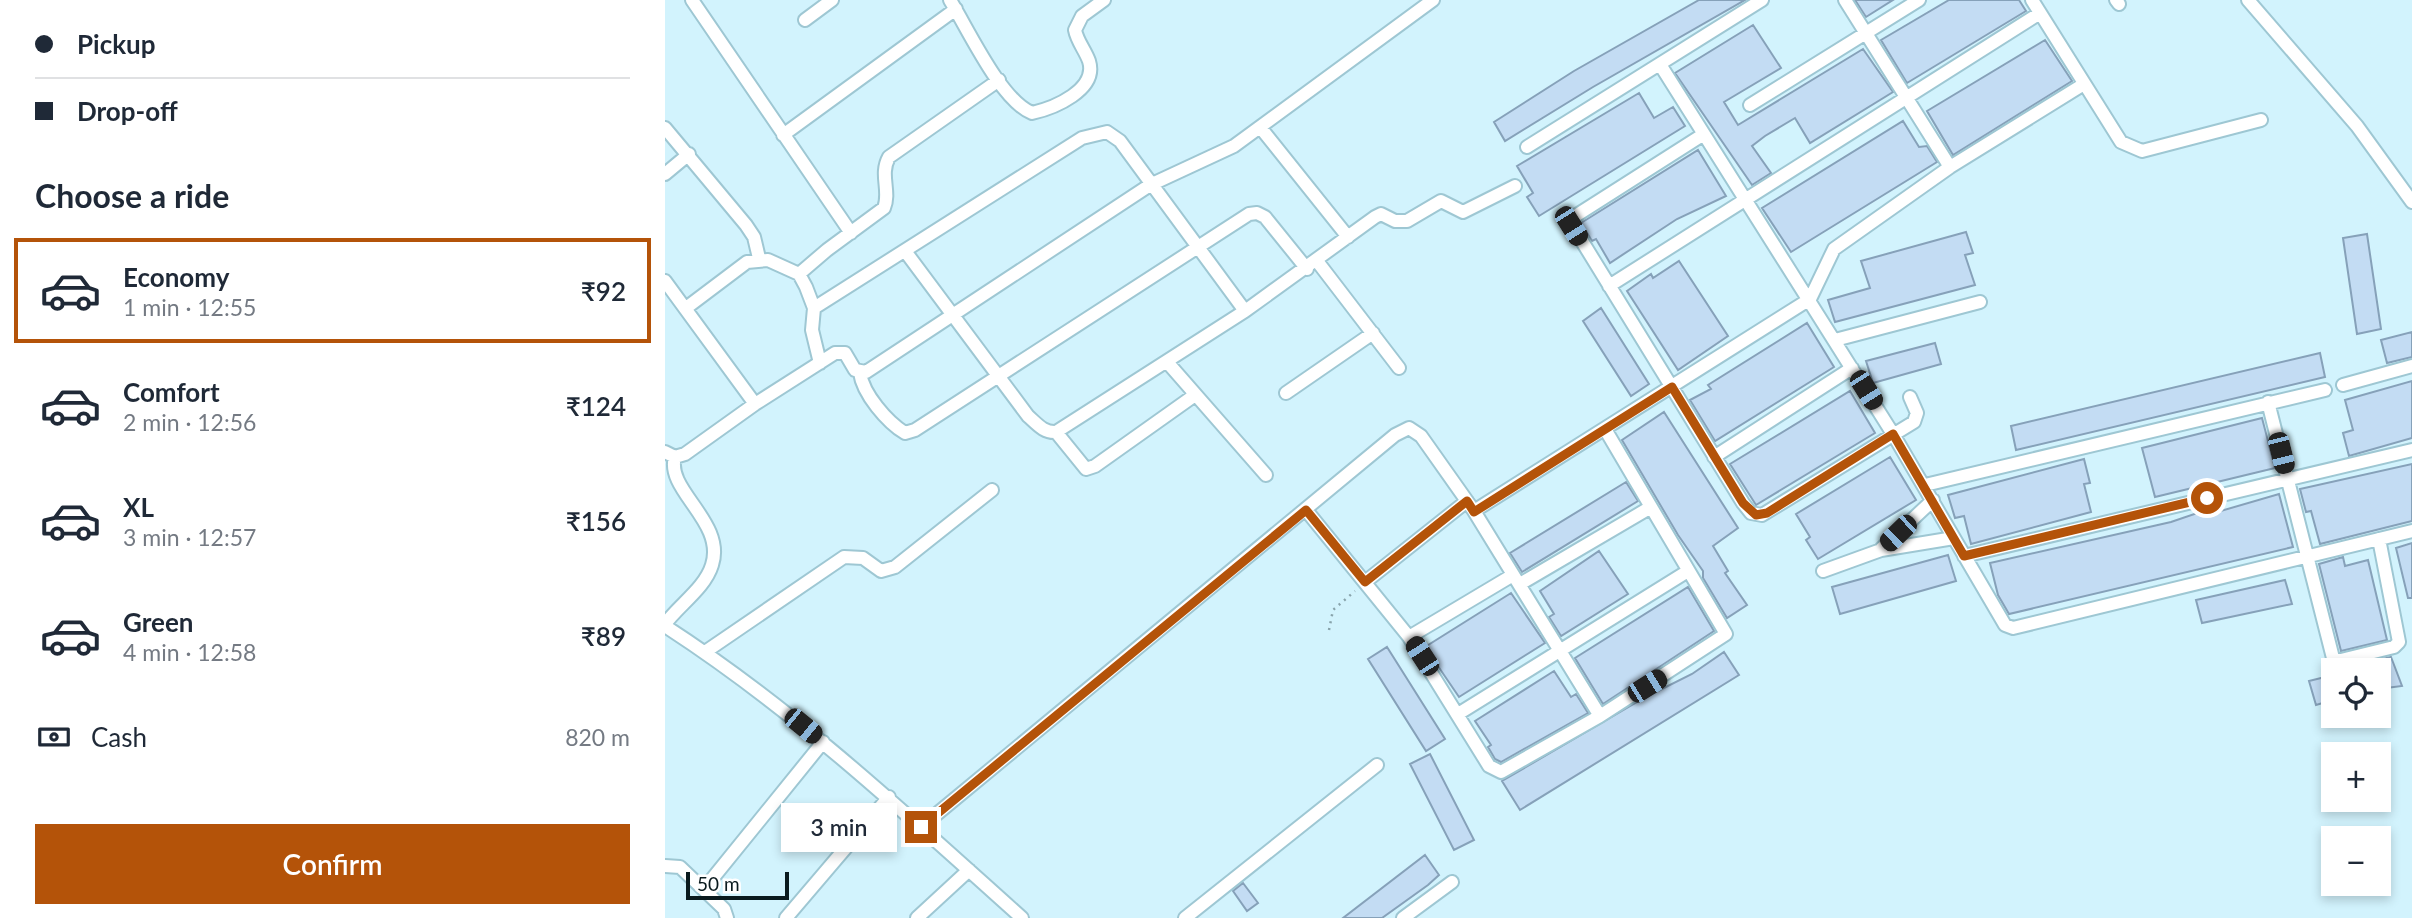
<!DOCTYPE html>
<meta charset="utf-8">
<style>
body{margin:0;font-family:Lato,sans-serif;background:#f2f2f3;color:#1f2937;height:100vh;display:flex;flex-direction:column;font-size:26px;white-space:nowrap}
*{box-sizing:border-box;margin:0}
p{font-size:23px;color:#747a83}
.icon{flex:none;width:38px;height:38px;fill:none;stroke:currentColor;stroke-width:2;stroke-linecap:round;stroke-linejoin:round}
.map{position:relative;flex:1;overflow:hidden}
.side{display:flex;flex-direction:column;background:#fff;width:665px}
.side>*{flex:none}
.hud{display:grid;align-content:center;height:154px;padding:0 35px;background:#fff}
.controls{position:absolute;left:1656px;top:658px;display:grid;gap:14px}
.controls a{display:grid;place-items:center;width:70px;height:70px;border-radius:0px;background:#fff;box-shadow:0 4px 10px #0003;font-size:35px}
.scale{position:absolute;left:21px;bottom:18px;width:103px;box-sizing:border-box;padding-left:7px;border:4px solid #0a1a1e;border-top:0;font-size:19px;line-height:24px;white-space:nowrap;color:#0a1a1e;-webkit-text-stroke:5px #fff;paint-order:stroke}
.end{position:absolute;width:32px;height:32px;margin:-16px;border:9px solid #b45309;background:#fff;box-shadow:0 0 0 4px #fff}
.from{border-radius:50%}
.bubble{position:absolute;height:49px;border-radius:0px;background:#fff;box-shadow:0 4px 10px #0003;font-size:23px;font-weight:600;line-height:49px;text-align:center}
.car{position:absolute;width:21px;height:42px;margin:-21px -10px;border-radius:9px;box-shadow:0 0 5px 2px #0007;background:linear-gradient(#222 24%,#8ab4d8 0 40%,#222 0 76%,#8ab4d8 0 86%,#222 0)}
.hud b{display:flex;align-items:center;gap:24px;height:66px;font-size:26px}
.hud b+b{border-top:2px solid #e0e1e3}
.hud i{width:18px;height:18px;background:#1f2937}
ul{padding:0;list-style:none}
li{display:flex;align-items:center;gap:21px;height:105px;margin:0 14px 10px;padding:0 21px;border:4px solid transparent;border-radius:0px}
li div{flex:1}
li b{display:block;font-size:26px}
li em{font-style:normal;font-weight:600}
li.active{border-color:#b45309}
li>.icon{width:63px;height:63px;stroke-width:1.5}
h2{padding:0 35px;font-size:32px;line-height:84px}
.pay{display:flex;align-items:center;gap:18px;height:77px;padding:0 35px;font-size:26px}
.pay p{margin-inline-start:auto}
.primary-button{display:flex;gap:14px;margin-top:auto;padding:14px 35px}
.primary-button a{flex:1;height:80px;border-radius:0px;background:#b45309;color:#fff;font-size:28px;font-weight:600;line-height:80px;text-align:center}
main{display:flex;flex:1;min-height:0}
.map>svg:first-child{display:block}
</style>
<main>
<section class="side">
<div class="hud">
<b><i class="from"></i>Pickup</b>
<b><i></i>Drop-off</b>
</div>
<h2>Choose a ride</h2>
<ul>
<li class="active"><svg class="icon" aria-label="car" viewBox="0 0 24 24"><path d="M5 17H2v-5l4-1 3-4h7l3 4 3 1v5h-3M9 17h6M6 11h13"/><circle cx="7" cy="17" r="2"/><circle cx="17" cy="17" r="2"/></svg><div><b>Economy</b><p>1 min · 12:55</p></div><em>₹92</em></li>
<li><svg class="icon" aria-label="car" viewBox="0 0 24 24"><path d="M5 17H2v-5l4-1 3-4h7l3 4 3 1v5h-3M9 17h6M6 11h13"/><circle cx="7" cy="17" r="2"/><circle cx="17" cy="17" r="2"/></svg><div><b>Comfort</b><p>2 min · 12:56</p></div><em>₹124</em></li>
<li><svg class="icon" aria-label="car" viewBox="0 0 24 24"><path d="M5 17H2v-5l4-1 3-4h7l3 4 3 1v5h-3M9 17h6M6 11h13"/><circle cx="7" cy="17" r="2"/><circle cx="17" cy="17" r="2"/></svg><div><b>XL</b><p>3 min · 12:57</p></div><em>₹156</em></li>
<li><svg class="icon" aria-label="car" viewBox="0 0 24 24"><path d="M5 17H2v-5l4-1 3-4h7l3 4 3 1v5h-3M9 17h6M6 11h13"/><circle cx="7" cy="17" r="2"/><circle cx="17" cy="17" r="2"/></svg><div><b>Green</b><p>4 min · 12:58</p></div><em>₹89</em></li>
</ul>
<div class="pay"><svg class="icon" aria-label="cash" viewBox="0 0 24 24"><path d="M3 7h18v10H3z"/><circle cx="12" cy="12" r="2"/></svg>Cash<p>820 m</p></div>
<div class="primary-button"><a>Confirm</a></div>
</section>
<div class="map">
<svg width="1747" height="918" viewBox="0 0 1747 918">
<rect width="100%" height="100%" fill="#d2f3fd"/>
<path fill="#c3dcf3" stroke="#86a1b9" stroke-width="2" d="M 1034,0 L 1080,0 L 928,87 L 840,141 L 829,122 L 909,71 Z
M 1190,0 L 1228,0 L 1201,17 Z
M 1284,0 L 1354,0 L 1361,11 L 1242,83 L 1216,40 Z
M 1088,25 L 1116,68 L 1059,102 L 1073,125 L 1198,49 L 1228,92 L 1145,143 L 1130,118 L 1100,136 L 1087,146 L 1106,173 L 1087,185 L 1010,73 Z
M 1380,40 L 1407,81 L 1288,155 L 1262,111 Z
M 974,93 L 989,118 L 1008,107 L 1020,126 L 874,216 L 862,197 L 868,193 L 852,166 Z
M 1238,121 L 1254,147 L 1262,146 L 1272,162 L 1126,252 L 1097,208 Z
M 1033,150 L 1061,196 L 1012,219 L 945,263 L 931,239 L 927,241 L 916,223 Z
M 1301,232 L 1308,253 L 1300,255 L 1310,285 L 1170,322 L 1163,300 L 1205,288 L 1196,261 Z
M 1702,234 L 1716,329 L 1692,334 L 1678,238 Z
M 1014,261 L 1063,336 L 1013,370 L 962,291 L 986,274 L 988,278 Z
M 936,308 L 984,384 L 966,396 L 918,321 Z
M 1142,323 L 1169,367 L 1050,441 L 1025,400 L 1046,389 L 1043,385 Z
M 1747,332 L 1747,357 L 1722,363 L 1716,340 Z
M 1270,343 L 1276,364 L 1208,383 L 1201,361 Z
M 1655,353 L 1660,377 L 1351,450 L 1346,426 Z
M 1747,381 L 1747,438 L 1684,456 L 1678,433 L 1688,430 L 1680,400 Z
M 1185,391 L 1210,433 L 1091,505 L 1065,464 Z
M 999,412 L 1073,528 L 1048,546 L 1063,571 L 1060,573 L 1082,605 L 1062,618 L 1038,578 L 1038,571 L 1013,535 L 957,440 Z
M 1597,418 L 1610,468 L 1490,497 L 1477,448 Z
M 1225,457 L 1251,500 L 1153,559 L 1141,540 L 1145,537 L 1131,514 Z
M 1419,459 L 1425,483 L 1419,484 L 1426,512 L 1306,544 L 1299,516 L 1290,518 L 1283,495 Z
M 1747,464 L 1747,521 L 1655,544 L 1646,511 L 1641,512 L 1635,489 Z
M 961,482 L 973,501 L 857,572 L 845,553 Z
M 1614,494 L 1628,547 L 1344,614 L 1333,595 L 1325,563 L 1506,522 L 1541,510 L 1542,515 Z
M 1747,543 L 1747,598 L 1743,598 L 1731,548 Z
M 934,551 L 963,594 L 896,636 L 884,617 L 889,614 L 875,591 Z
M 1283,555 L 1291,581 L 1175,614 L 1167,587 Z
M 1678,557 L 1680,566 L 1703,560 L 1722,640 L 1676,651 L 1654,564 Z
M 1620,580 L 1627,604 L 1537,623 L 1531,600 Z
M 1023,587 L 1049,631 L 938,704 L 910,658 Z
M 846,593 L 880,643 L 794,697 L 760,647 Z
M 722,647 L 780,739 L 761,751 L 703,659 Z
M 1059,652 L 1074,675 L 855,810 L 837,781 L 979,698 L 1027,674 Z
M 1726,657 L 1737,686 L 1713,689 L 1713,670 L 1699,670 L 1697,664 Z
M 889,671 L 906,697 L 911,694 L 923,713 L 836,762 L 830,759 L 823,747 L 826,745 L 810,721 Z
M 1668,675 L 1668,700 L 1651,705 L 1644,681 Z
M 765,754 L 809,840 L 789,850 L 745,764 Z
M 760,855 L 774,875 L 763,885 L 717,918 L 678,918 Z
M 578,883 L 593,903 L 582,911 L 568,891 Z"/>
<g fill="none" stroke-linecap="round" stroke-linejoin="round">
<g stroke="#9ec7d3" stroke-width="16">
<path id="street" d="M 27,0 L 186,233
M 285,0 C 303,29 336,101 367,113 C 389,108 433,90 424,61 C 420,50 412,41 410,30 L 417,16 L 439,0
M 1180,0 L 1285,167
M 1367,0 L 1456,142 L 1477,151 L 1596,120
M 1451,0 L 1454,4
M 1583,0 L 1692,126 L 1747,202
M 140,20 L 167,0
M 996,66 L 1228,434 L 1340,625 L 1348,628 L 1747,531
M 1085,105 L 1254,0
M 595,127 L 683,237
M 0,128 L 81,225 L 89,237 L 94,258
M 1039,134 L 904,220 L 1078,503 L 1086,513 L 1097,515 L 1249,422 L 1252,413 L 1245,397
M 118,135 L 291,9
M 862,147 L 1097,0
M 0,174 L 24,154
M 240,251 L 363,416 C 372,424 379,433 391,432 L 580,311 L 710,217 L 716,214 L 730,221 L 742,221 L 776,201 L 798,212 L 850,186
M 652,261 L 734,368
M 134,274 L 162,250 L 219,208 C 226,191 214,175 224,157 L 334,80
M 0,281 L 90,404
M 944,286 L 1375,13
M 21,308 L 82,262 L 103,260 L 134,274 L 141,287 L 149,308 L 147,330 L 155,363
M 149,308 L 417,138 L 442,132 L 455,141 L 580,311
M 1170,340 L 1315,302
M 503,363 L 601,475
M 195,373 C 198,394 222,422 240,433 L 250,430 L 584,214 L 592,213 L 600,217 L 642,269
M 1678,385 L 1747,366
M 621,393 L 708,333
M 1603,402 L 1668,658 L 1676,660 L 1729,647 L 1734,642 L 1714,539
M 391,432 L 421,469 L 430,466 L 530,395
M 0,452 L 10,457 L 20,454 L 90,404 L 170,353 L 180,353 L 190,370 L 201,372 L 485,185 L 569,146 L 768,0
M 1049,457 L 1187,368
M 1260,485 L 1660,390
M 641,510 L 744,637 L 824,766 L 836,772 L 935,716 L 1061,634 L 940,429
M 809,511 L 1145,299 L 1169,249 L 1285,167 L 1419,84
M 1216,549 L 1268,500
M 1299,556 L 1747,450
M 1158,571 L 1216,550 L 1289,538
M 700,582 L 802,501
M 855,584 L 986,507
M 0,624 C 14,605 40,588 47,565 C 61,522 0,490 10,457
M 0,626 C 130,710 242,815 357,918
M 744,637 L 848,575
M 40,652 L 179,557 L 198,558 L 216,571 L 230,567 L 327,490
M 793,714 L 1023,571
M 256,827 L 730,435 L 744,428 L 756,436 L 809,511 L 935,716
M 0,866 L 15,867 L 59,909 L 62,918
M 39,889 L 158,742
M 121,918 L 224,797
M 252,918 L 304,870
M 520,918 L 712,765
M 738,918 L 787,882"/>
</g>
<path stroke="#88a3ab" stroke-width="2.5" stroke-dasharray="2 5" stroke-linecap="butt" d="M 664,630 L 668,610 L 690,591"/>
<use href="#street" stroke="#fff" stroke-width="12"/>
</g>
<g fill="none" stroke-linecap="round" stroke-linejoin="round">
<path stroke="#b45309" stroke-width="9" d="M 256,827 L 641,510 L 700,582 L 802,501 L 809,512 L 1007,387 L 1078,503 L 1091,515 L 1102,513 L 1228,434 L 1299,556 L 1542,498"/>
</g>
</svg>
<div class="controls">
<a><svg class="icon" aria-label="locate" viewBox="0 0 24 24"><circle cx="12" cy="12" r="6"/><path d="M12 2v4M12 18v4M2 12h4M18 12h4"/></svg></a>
<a>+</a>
<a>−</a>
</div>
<div class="scale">50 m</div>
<i class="end from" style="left:1542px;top:498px"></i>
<i class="end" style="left:256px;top:827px"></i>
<div class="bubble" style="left:116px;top:803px;width:116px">3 min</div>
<i class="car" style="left:906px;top:226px;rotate:148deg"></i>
<i class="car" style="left:1201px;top:390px;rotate:148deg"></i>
<i class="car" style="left:1616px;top:453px;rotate:166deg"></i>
<i class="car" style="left:1233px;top:533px;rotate:226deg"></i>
<i class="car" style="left:757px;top:656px;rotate:327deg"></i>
<i class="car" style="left:982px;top:686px;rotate:58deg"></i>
<i class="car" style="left:138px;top:726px;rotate:129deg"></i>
</div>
</main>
